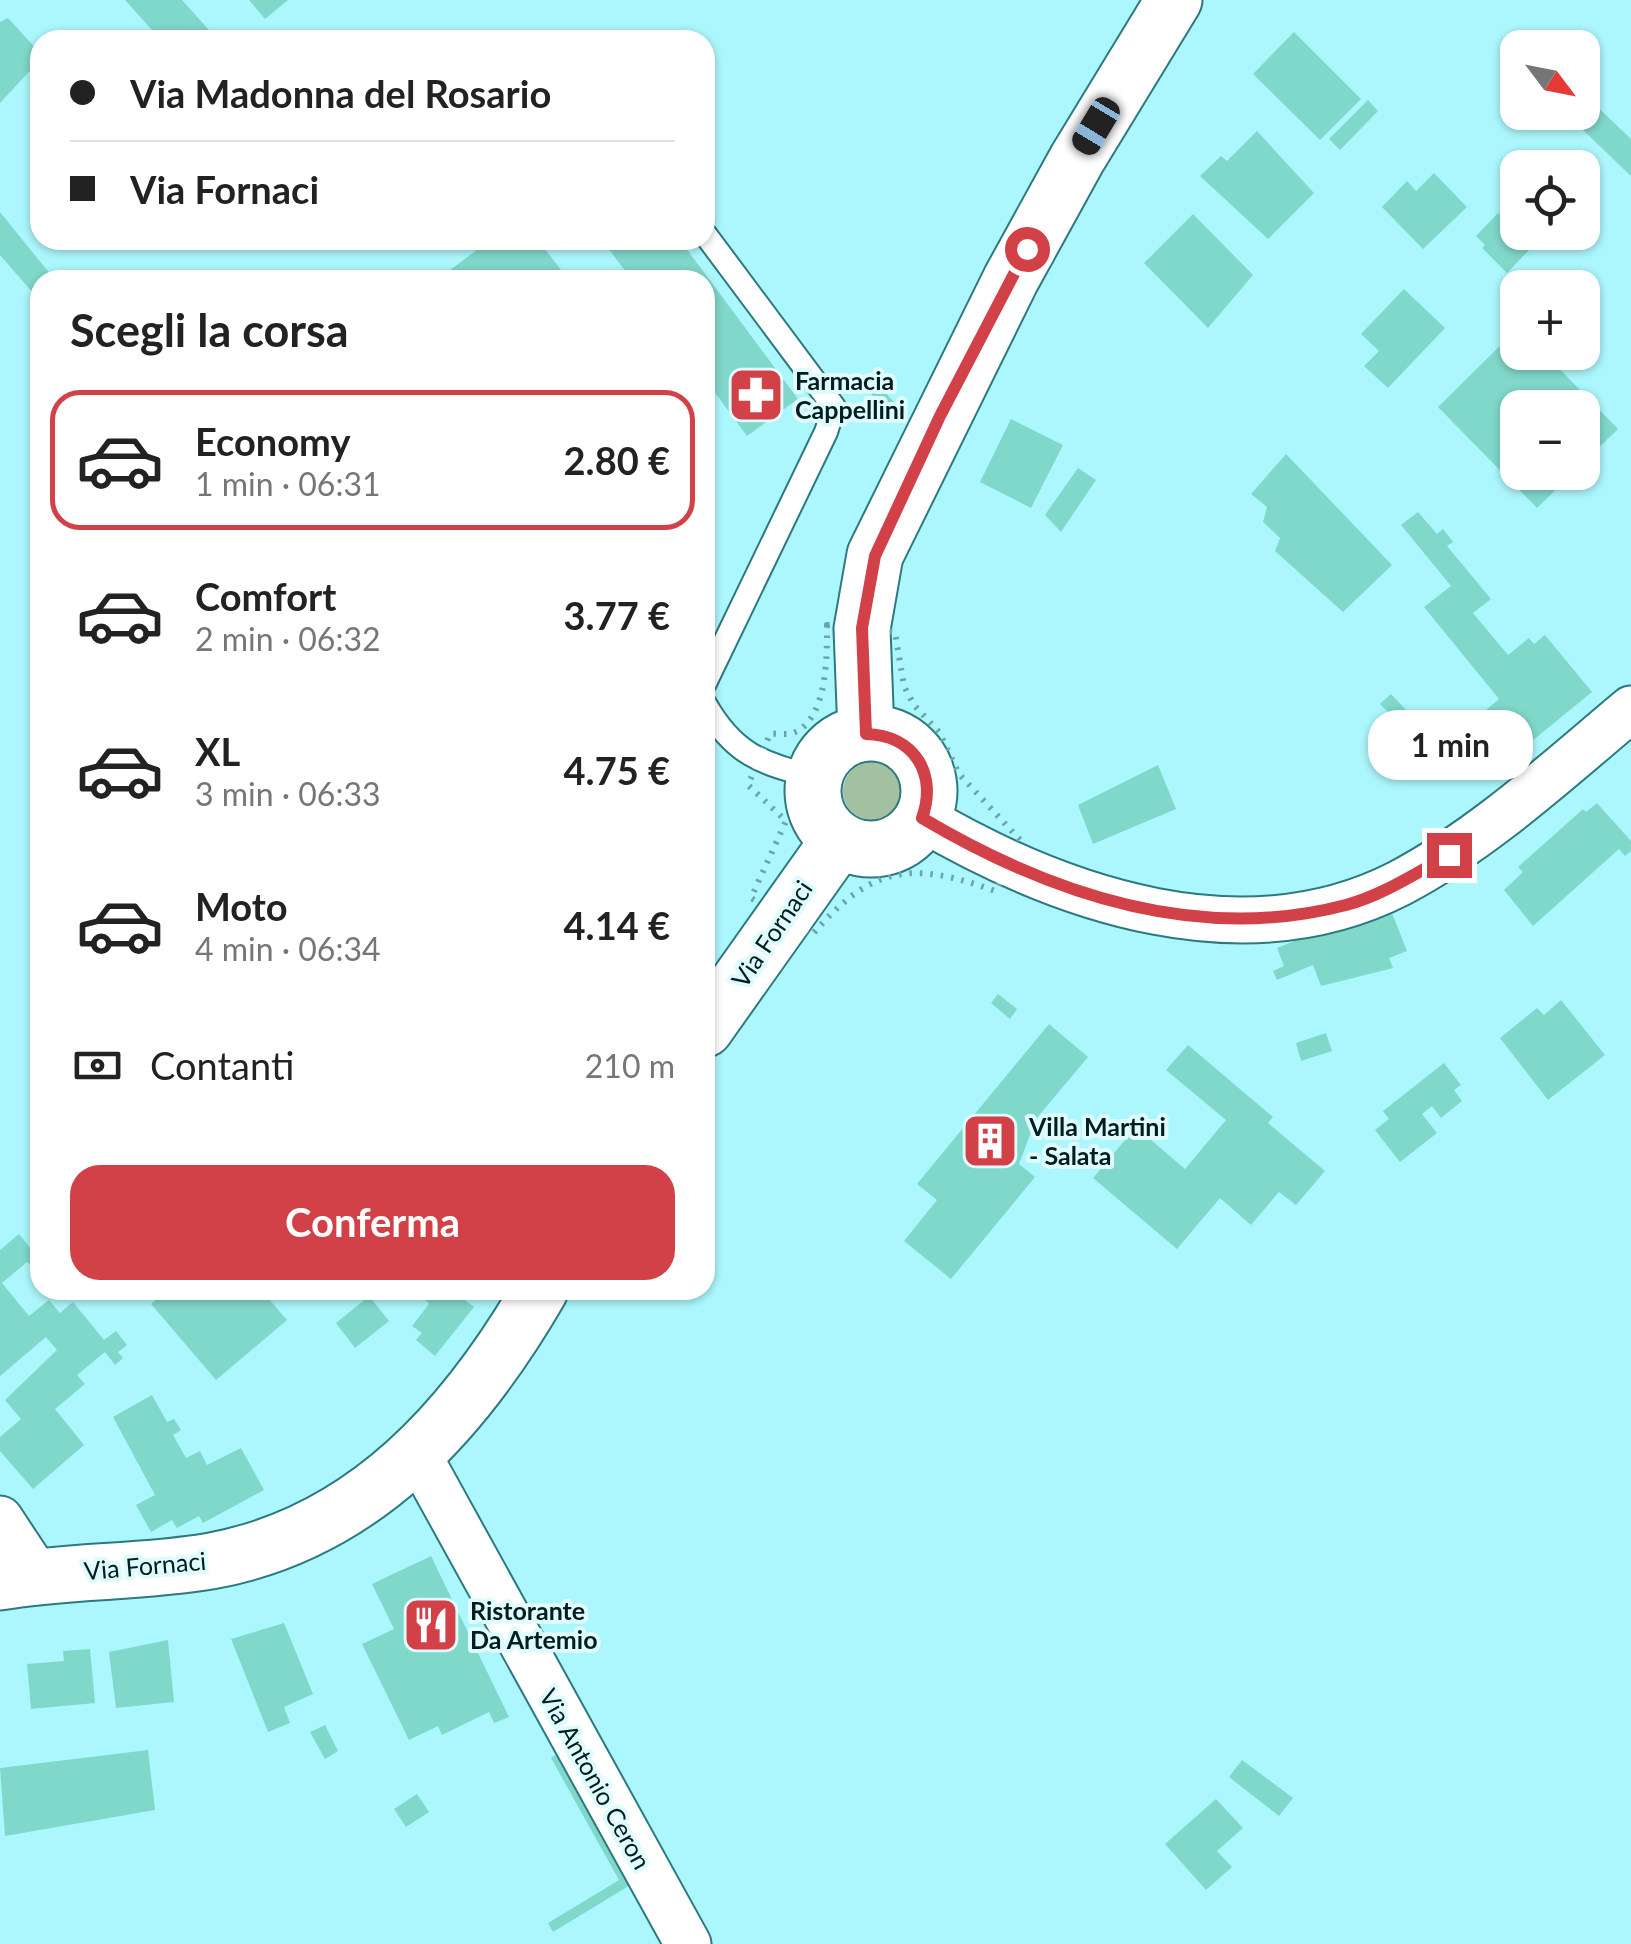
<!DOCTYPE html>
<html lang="it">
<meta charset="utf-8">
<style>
body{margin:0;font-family:Lato,sans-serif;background:#f2f2f2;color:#222;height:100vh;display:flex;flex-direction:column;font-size:38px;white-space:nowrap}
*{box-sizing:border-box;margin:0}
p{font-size:32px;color:#767676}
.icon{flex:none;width:55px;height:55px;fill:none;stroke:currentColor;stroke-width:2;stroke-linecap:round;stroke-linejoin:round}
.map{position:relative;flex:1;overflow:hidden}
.side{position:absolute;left:30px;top:270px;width:685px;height:1030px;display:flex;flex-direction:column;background:#fff;border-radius:30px;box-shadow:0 2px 8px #0004}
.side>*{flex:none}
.guide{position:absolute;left:30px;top:30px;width:685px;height:220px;border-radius:30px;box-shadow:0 2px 8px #0004;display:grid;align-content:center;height:220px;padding:0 40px;background:#fff}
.needle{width:65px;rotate:122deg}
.controls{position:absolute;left:1500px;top:30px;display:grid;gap:20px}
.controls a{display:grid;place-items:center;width:100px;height:100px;border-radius:20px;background:#fff;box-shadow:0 2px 8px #0004;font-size:50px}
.end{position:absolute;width:45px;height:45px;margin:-22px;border:12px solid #d14147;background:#fff;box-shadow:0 0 0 5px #fff}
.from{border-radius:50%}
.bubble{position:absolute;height:70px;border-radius:30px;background:#fff;box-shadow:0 2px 8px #0004;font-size:32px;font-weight:700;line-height:70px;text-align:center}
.car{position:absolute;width:30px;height:60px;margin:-30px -15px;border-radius:12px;box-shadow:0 0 8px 2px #0007;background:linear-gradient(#222 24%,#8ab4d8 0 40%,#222 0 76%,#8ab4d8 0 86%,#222 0)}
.guide b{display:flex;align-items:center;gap:35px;height:95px;font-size:38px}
.guide b+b{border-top:2px solid #e0e0e0}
.guide i{width:25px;height:25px;background:#222}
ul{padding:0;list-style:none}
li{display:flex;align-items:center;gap:30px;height:140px;margin:0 20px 15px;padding:0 20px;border:5px solid transparent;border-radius:30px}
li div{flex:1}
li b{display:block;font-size:38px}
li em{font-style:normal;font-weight:700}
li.current{border-color:#d14147}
li>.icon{width:90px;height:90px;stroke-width:1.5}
h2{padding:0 40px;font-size:45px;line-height:120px}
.pay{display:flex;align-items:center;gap:25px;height:110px;padding:0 40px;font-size:38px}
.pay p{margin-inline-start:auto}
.primary-button{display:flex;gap:20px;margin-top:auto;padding:20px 40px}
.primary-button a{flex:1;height:115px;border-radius:30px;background:#d14147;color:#fff;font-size:40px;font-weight:700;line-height:115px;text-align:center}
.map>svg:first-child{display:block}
</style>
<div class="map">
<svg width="1631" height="1944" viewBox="0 0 1631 1944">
<rect width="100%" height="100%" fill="#acf7fd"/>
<path fill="#a3c0a0" d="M843 791a29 29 0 1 1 58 0a29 29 0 1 1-58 0Z"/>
<path fill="#80d8ca" d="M 125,0 L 182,0 L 218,40 L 161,40 Z
M 249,0 L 288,0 L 265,19 Z
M 8,18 L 40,53 L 40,60 L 0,103 L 0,22 Z
M 1294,32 L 1361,99 L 1320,140 L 1253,74 Z
M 1582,92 L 1631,139 L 1631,176 L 1564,112 L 1582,112 Z
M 1368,100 L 1378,111 L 1340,150 L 1329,139 Z
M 1257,131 L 1314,193 L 1268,239 L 1200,176 L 1221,156 L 1227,161 Z
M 1434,173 L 1467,207 L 1423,249 L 1382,207 L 1407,181 L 1416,191 Z
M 0,212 L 55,280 L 40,280 L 40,301 L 0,255 Z
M 1498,213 L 1532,247 L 1507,273 L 1482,248 L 1485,245 L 1476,236 Z
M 1193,214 L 1253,275 L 1208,328 L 1144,263 Z
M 490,240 L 538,240 L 569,280 L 437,280 Z
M 602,240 L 680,240 L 798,399 L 747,436 L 705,379 L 705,280 L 632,280 Z
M 1404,289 L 1445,328 L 1388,388 L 1364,366 L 1379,351 L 1361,334 Z
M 1518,328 L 1518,352 L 1543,352 L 1618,429 L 1582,464 L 1582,408 L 1518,408 L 1518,472 L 1574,472 L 1537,508 L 1438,407 Z
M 871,378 L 898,406 L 889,416 L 864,385 Z
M 1011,419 L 1063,445 L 1031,508 L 980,482 Z
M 1286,454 L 1392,565 L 1343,612 L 1275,551 L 1280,538 L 1263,522 L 1267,507 L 1251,494 Z
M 1078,468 L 1096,480 L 1061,532 L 1045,515 Z
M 1418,512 L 1437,534 L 1443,529 L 1453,542 L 1447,546 L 1491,599 L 1473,613 L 1508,655 L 1529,638 L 1534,644 L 1545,635 L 1592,692 L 1488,777 L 1455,736 L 1499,699 L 1424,607 L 1451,586 L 1401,525 Z
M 1391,694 L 1410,714 L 1400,724 L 1380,704 Z
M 1158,765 L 1176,809 L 1093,844 L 1078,805 Z
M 1597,803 L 1631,841 L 1631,851 L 1625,856 L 1619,849 L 1533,926 L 1504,890 L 1523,872 L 1518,867 L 1583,809 L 1586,812 Z
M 1388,903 L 1407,951 L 1389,958 L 1393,968 L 1321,986 L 1313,965 L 1277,980 L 1273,971 L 1284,966 L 1277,948 Z
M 998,994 L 1017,1009 L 1010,1019 L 991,1003 Z
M 1561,1000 L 1605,1055 L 1548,1100 L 1500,1038 L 1537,1008 L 1544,1015 Z
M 1049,1024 L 1088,1057 L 1036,1119 L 1019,1164 L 1035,1177 L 951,1279 L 904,1241 L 937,1200 L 917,1184 Z
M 1326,1033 L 1332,1051 L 1301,1061 L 1296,1043 Z
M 1188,1045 L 1273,1117 L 1268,1123 L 1325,1171 L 1296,1205 L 1279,1192 L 1251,1225 L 1220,1198 L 1177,1249 L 1093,1178 L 1136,1127 L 1185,1169 L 1226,1120 L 1166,1070 Z
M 1444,1063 L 1461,1085 L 1454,1090 L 1462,1101 L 1441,1118 L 1432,1106 L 1422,1114 L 1437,1133 L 1400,1162 L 1375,1130 L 1389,1119 L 1383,1111 Z
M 19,1234 L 40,1260 L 40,1273 L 27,1262 L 2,1283 L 29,1316 L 49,1300 L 60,1313 L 73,1302 L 104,1340 L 116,1331 L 127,1345 L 118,1352 L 123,1358 L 115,1365 L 105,1352 L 77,1375 L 85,1384 L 55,1409 L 84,1445 L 33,1489 L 0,1451 L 0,1437 L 21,1419 L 5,1400 L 57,1350 L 46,1337 L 0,1376 L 0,1250 Z
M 167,1290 L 261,1290 L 287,1320 L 216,1380 L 151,1304 Z
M 417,1290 L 452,1290 L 474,1307 L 435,1356 L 416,1340 L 422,1333 L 412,1326 L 429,1304 Z
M 369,1296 L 389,1321 L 355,1348 L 336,1323 Z
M 152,1395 L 167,1422 L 174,1419 L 181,1430 L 173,1435 L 186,1458 L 200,1451 L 207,1465 L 241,1448 L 264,1490 L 203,1523 L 199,1516 L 177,1528 L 172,1520 L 151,1532 L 136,1505 L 155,1495 L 113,1417 Z
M 431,1556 L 509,1717 L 494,1723 L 489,1712 L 442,1735 L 438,1726 L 409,1740 L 362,1644 L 394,1629 L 372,1584 Z
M 284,1623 L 313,1694 L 284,1707 L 290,1723 L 268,1732 L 231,1639 Z
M 168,1640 L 174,1702 L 116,1708 L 109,1652 Z
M 90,1649 L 95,1703 L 31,1709 L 27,1664 L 64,1661 L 63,1651 Z
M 325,1725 L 338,1751 L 325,1759 L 310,1732 Z
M 148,1750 L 155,1810 L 5,1836 L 0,1768 Z
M 559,1752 L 632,1884 L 553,1932 L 548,1923 L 619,1880 L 551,1758 Z
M 1242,1760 L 1293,1798 L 1279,1816 L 1229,1777 Z
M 417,1794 L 429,1812 L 406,1827 L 394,1809 Z
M 1216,1799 L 1243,1828 L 1217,1851 L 1232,1867 L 1206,1890 L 1165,1844 Z"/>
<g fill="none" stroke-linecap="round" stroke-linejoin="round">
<g stroke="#2d7980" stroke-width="26">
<path id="service" d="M 705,234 L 834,407 L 826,432 L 705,683
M 705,704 C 734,755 761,763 815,777"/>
</g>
<g stroke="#2d7980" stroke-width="49">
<path id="minor" d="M 922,818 C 1062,900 1244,963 1400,883 C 1485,838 1558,770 1631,709
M 418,1455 L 688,1944
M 0,1519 L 37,1575"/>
</g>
<g stroke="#2d7980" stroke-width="59">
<path id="tertiary" d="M 866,733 L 862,629 L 875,555 L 1011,279 L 1077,159 L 1174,0
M813 791a58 58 0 1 1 116 0a58 58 0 1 1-116 0Z
M 705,1029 L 839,840
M 0,1582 C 70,1570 142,1573 211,1561 C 365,1533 466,1418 540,1290"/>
</g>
<path stroke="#6ba4a9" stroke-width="6" stroke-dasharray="2.5 8" stroke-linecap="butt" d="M 827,625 L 895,632 L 904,686 L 914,705 L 939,732 L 959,774 L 1022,842 L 995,891 C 910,860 871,866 812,935 L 751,898 L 786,821 L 748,785 L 770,734 C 776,733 786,735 793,733 C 828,720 827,654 827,625 Z"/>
<use href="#service" stroke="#fff" stroke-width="22"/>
<use href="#minor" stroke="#fff" stroke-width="45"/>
<use href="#tertiary" stroke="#fff" stroke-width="55"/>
</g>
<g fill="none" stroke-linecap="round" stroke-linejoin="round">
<path stroke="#d14147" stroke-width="12" d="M 1027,249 L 940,416 L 875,556 L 862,628 L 866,734 C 914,735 938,774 922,818 C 1050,894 1197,944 1346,905 C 1383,895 1416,873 1449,855"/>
</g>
<defs>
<g id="pharmacy-square" transform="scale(2.875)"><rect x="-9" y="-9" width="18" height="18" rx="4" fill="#d14147" stroke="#dffbfe"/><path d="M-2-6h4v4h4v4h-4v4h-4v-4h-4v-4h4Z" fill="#fff"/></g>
<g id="building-square" transform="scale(2.875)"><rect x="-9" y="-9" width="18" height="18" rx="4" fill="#d14147" stroke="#dffbfe"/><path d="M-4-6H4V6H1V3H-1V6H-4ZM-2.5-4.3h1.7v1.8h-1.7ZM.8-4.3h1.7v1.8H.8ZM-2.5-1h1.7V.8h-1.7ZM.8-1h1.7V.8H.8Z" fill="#fff"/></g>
<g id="restaurant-square" transform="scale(2.875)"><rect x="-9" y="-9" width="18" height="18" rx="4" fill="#d14147" stroke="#dffbfe"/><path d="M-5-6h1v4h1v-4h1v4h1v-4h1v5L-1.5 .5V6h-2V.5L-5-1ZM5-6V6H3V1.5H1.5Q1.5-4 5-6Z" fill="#fff"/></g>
</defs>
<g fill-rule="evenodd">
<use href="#pharmacy-square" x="756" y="395"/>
<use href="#building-square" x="990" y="1141"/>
<use href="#restaurant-square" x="431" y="1625"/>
</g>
<g text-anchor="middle" stroke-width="8" stroke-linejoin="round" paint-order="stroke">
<g font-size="25" font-weight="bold" fill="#001d1f" stroke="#dffbfe" text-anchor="start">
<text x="795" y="390">Farmacia<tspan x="795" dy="29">Cappellini</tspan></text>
<text x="1029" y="1136">Villa Martini<tspan x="1029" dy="29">- Salata</tspan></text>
<text x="470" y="1620">Ristorante<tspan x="470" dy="29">Da Artemio</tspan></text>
</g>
<g font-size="25" fill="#001d1f" stroke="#dffbfe">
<text transform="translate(772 934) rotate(-56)" y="9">Via Fornaci</text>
<text transform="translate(145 1566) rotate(-5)" y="9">Via Fornaci</text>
<text transform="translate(595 1779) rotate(61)" y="9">Via Antonio Ceron</text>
</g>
</g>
</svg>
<div class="controls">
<a><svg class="needle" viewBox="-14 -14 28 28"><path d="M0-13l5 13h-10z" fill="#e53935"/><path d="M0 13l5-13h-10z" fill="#767676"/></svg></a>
<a><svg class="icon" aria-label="locate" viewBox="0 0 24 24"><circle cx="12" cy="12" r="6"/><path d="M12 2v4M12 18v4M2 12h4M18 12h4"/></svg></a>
<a>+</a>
<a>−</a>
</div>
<i class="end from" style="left:1027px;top:249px"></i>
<i class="end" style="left:1449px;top:855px"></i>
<div class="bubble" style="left:1368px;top:710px;width:165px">1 min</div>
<i class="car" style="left:1096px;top:126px;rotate:211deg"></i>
<div class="guide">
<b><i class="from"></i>Via Madonna del Rosario</b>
<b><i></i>Via Fornaci</b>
</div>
<section class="side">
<h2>Scegli la corsa</h2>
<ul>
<li class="current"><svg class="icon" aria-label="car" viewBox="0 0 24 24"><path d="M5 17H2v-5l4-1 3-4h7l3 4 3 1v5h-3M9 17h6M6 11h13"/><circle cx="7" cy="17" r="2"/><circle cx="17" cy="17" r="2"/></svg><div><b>Economy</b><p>1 min · 06:31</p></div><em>2.80 €</em></li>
<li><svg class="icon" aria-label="car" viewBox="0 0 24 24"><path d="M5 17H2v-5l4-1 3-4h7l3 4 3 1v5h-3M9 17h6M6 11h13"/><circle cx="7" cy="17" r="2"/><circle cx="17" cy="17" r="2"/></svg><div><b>Comfort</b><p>2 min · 06:32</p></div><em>3.77 €</em></li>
<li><svg class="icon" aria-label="car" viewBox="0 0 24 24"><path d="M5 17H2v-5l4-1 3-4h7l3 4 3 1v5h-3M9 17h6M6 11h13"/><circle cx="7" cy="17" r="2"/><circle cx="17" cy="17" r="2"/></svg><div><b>XL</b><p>3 min · 06:33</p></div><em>4.75 €</em></li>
<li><svg class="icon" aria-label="car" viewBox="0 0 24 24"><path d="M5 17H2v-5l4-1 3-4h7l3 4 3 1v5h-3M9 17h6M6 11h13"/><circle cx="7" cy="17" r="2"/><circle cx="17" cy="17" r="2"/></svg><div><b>Moto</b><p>4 min · 06:34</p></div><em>4.14 €</em></li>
</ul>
<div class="pay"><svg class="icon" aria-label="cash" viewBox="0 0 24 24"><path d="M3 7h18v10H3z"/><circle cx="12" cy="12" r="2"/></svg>Contanti<p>210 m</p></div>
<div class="primary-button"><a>Conferma</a></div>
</section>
</div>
